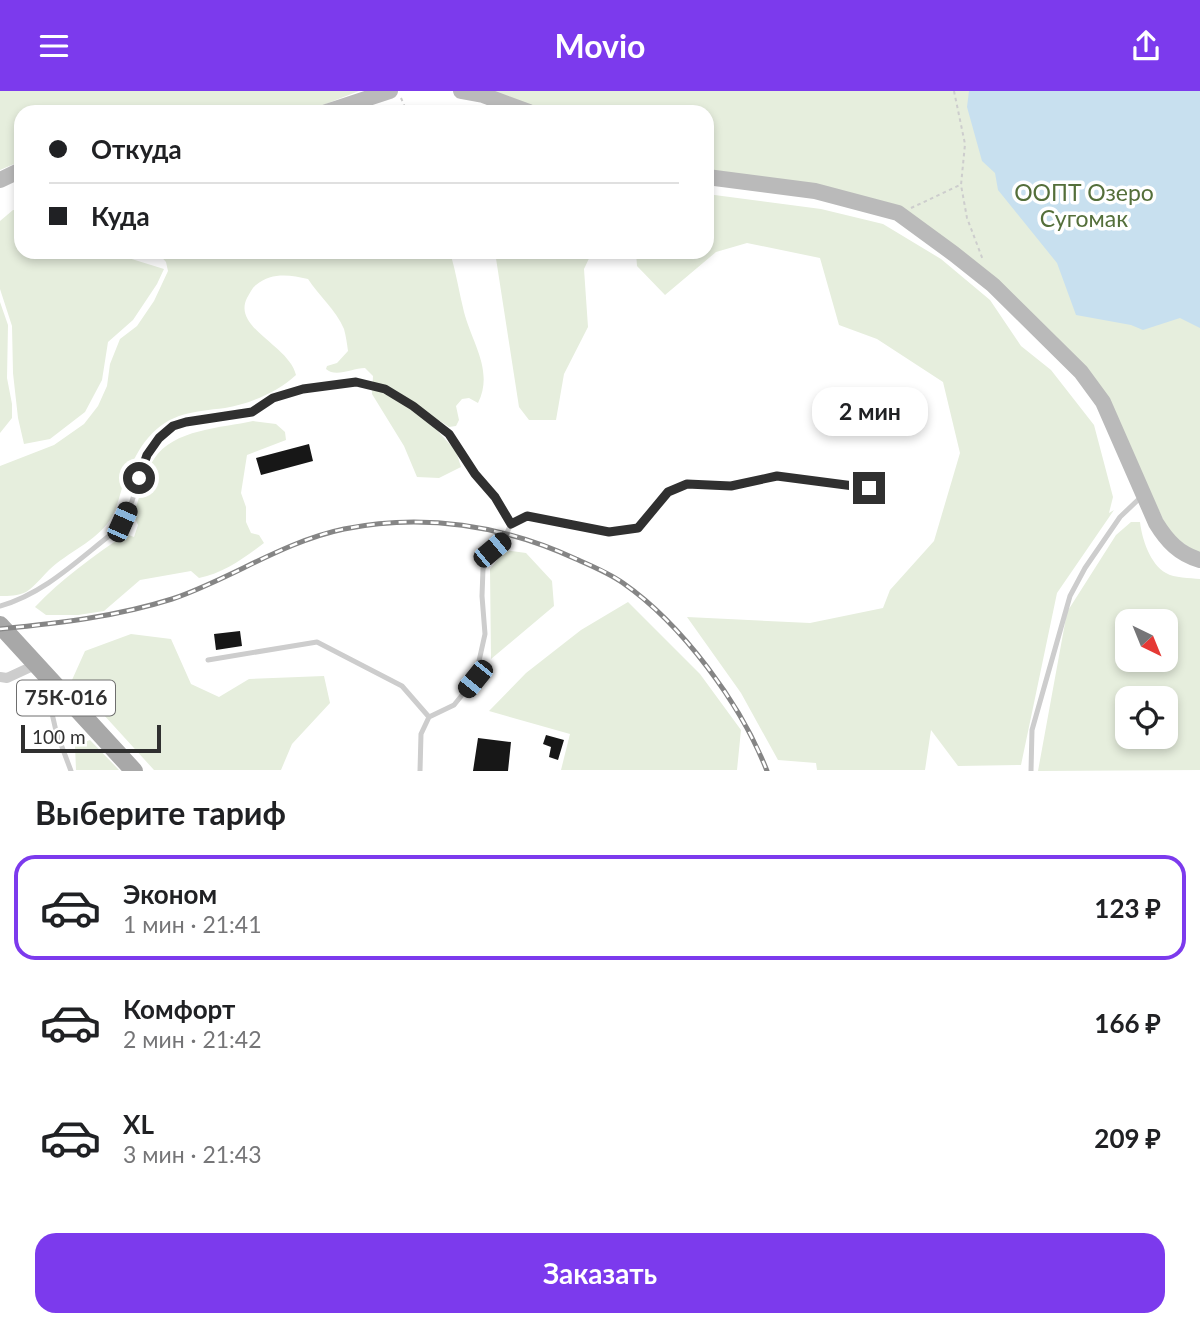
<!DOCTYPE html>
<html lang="ru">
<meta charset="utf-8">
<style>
body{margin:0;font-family:Lato,sans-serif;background:#f6f6f6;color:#202124;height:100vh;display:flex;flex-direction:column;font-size:26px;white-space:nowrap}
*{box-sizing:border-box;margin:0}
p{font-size:23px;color:#757577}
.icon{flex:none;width:38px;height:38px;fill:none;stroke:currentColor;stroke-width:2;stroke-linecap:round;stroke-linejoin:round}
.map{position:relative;height:680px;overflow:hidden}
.drawer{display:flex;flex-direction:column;background:#fff;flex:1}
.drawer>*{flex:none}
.top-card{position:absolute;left:14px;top:14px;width:700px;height:154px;border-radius:21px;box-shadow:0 4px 10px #0003;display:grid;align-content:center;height:154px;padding:0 35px;background:#fff}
.needle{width:46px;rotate:137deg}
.tools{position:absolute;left:1115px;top:518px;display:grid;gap:14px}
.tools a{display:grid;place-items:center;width:63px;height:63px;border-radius:14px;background:#fff;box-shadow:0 4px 10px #0003;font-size:35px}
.scale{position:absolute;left:21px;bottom:18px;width:140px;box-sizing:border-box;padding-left:7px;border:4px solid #303030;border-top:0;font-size:19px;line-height:24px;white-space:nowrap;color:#303030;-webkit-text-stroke:5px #fff;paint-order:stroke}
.end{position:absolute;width:32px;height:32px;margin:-16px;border:9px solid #303030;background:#fff;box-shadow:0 0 0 4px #fff}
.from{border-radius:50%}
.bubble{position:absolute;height:49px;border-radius:21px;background:#fff;box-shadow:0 4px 10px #0003;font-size:23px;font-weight:700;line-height:49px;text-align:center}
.car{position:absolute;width:21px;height:42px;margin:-21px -10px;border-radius:9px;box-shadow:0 0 5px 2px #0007;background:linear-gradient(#222 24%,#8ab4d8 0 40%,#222 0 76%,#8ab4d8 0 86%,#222 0)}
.top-card b{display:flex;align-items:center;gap:24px;height:66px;font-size:26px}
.top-card b+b{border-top:2px solid #e0e0e0}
.top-card i{width:18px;height:18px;background:#202124}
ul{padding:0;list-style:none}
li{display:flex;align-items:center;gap:21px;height:105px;margin:0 14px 10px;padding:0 21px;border:4px solid transparent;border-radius:21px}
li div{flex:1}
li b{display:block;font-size:26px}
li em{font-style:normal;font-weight:700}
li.selected{border-color:#7c3aed}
li>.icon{width:63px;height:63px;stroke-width:1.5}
h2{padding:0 35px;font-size:32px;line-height:84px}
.action{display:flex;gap:14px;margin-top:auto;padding:14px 35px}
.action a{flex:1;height:80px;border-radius:21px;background:#7c3aed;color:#fff;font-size:28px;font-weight:700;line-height:80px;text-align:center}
header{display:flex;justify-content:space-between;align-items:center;height:91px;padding:0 35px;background:#7c3aed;color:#fff;font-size:32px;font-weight:700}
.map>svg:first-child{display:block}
</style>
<header><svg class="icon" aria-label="menu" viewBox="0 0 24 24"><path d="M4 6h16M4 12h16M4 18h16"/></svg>Movio<svg class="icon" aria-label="share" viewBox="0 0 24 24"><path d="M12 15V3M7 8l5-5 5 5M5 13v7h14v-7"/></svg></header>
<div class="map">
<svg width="1200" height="680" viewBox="0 0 1200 680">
<rect width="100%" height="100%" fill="#fff"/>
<path fill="#e6eedd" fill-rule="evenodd" d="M 0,0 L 359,0 L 305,21 L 21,21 L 21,70 L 0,79 Z
M 488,0 L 1200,0 L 1200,464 L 1170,443 L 1102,300 L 899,117 L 707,81 L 707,21 L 542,21 L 508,5 Z
M 707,103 L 821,118 L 883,133 L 941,168 L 990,209 L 1021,255 L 1051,279 L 1094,334 L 1113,406 L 1109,422 L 1114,419 L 1057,502 L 1021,674 L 958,675 L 931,639 L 925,679 L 817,679 L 816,672 L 778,669 L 741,602 L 687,526 L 810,532 L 883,517 L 890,499 L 934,450 L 960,362 L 943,291 L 877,248 L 839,234 L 820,167 L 747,152 L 716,161 L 665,204 L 637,175 L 636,161 L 707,161 Z
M 13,119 L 21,120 L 21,161 L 109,161 L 164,178 L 157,193 L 133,229 L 108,251 L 102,289 L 85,321 L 50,348 L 24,353 L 18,327 L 13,282 L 12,235 L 0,198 L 0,130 Z
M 157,161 L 450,161 C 456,181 459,201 464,221 C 472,252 494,280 478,312 L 469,307 L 462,308 L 456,315 L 459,329 L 456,335 L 449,336 L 440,330 L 434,336 L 456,360 L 461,376 L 439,387 L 417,386 L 404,355 L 372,303 L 373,285 L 365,277 C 352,277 336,287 326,278 L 327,275 L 337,272 L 348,260 C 347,253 346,245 344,238 C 336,219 319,205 308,188 C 290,184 272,181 256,194 C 252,197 250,202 247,207 C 232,237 289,254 296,284 C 278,301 249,313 225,317 C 194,321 170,321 148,347 C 139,357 132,372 127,384 C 120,398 119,415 110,429 C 95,451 68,461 49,479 C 41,487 35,495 26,501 C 18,505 9,505 0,505 L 0,375 L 54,354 L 84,333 L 98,315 L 107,295 L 110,273 L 120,248 L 137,235 L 154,210 L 168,180 L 166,171 Z
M 495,161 L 592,161 L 584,178 L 588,236 L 564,283 L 556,329 L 529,329 L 519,316 Z
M 0,211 L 8,234 L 7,287 L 12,313 L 12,327 L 0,342 Z
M 253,330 L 276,333 L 285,341 L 286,349 L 247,364 L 241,402 L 246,416 L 246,431 L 251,442 L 259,444 L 264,452 C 244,467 224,482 199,487 L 191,480 L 140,489 L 104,520 L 78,524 L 46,524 L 35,516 C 61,488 95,464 126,443 L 134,446 L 138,434 L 133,423 C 141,406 143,384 154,368 C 173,338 222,337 253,330 Z
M 1131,431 L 1140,431 C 1142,448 1150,473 1166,482 C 1174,487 1190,487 1200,488 L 1200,679 L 1038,680 L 1067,521 L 1116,444 ZM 1127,530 L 1166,530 L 1166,569 L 1127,569 ZM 1127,607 L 1166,607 L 1166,646 L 1127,646 Z
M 505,459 L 526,462 L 552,490 L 554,515 L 491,568 L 490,478 Z
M 628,511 L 700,583 L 741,639 L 737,679 L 561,679 L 570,643 L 489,620 L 526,582 L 581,539 Z
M 131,543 L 171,548 L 191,593 L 219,606 L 249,588 L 324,585 L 330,612 L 292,653 L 281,679 L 154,679 L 72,589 L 85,560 Z
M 90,649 L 119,679 L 76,679 L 75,655 Z"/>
<path fill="#c8e0ef" d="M 969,0 L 1200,0 L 1200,237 L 1180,227 L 1143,239 L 1131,234 L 1076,224 L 1057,172 L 998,99 L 995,82 L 982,70 L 967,16 Z"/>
<path fill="#171717" d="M 309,353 L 313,370 L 261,384 L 256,367 Z
M 240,540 L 242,555 L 216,559 L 214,543 Z
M 546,644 L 564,649 L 558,669 L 549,666 L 551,656 L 543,653 Z
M 478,647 L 511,651 L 508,680 L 473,680 Z"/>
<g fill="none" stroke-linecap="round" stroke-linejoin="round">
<path stroke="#cdcdcd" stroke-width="2" stroke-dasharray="3.5 3.5" stroke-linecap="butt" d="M 954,0 L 965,53 L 961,94 L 967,127 L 983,169
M 401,7 L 407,21
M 911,117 L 960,94"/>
<path stroke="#cdcdcd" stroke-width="5" d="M 511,433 L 527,425 L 609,441 L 638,437 L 668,401 L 687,393 L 731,395 L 777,385 L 869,397
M 0,515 C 44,503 79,468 114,441 L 122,431 L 132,410 L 147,364 L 159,347 L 173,336 L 186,331 L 252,321 L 273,307 L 303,298 L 356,291 L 385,298 L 413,315 L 449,343 L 475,383 L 495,406 L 511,433 L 504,448 L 492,459 L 483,478 L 482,505 L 485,543 L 475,588 L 454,614 L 429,626 L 421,643 L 420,680
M 208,569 L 317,551 L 402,595 L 429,626
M 59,605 L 51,618 L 56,640 L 71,680
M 1031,680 L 1032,639 L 1070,505 L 1085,477 L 1120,426 L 1141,406"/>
<path stroke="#cdcdcd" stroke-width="10" d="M 0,586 L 7,587 L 35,574"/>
<path stroke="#bababa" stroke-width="16" d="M 461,0 L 483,4 L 529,21
M 326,21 L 390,0
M 707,86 L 815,100 L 898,122 L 954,163 L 993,194 L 1081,281 L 1103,311 L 1156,432 C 1167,450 1179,463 1200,469
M 0,89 L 21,79"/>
<path stroke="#a8a8a8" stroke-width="18" d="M 0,534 L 134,680"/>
<g stroke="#858585" stroke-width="5">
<path id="rail" d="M 0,538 C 59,532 115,526 172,508 C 231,488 282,451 344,438 C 423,422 503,434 576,468 C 592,475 609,482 623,492 C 682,533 741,613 767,680"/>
</g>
<use href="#rail" stroke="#fff" stroke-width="2.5" stroke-dasharray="8" stroke-linecap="butt"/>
</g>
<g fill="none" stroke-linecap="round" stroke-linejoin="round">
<path stroke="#303030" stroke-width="9" d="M 139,387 L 147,364 L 159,347 L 173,335 L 186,331 L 252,321 L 273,307 L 303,298 L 356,291 L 385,298 L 413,315 L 449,343 L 475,383 L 495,406 L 511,433 L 527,425 L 609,441 L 638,437 L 668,401 L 687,393 L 731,395 L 777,385 L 869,397"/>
</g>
<g text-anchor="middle" stroke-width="7" stroke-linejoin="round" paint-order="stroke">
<rect fill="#fff" stroke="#6e6e6e" stroke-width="2" x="17" y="589.5" width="98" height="35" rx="5"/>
<g font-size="21" font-weight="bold" fill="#303030">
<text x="66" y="614">75К-016</text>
</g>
<g font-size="23" fill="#546f3a" stroke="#fff">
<text x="1084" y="110">ООПТ Озеро<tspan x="1084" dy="26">Сугомак</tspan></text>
</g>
</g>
</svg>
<div class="tools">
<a><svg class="needle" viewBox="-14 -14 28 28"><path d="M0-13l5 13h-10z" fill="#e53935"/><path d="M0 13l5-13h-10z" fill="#757577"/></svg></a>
<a><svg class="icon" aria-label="locate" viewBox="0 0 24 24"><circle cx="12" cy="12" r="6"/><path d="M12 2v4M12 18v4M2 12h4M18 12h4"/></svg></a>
</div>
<div class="scale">100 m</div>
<i class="end from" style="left:139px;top:387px"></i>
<i class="end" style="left:869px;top:397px"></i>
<div class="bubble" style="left:812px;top:296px;width:116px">2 мин</div>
<i class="car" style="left:122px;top:431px;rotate:24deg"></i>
<i class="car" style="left:492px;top:459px;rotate:50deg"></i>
<i class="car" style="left:475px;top:588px;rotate:219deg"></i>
<div class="top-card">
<b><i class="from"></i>Откуда</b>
<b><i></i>Куда</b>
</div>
</div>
<section class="drawer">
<h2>Выберите тариф</h2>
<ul>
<li class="selected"><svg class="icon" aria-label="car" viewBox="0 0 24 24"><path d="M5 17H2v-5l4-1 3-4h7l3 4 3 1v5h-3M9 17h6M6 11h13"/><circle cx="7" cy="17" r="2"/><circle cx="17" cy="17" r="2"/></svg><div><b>Эконом</b><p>1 мин · 21:41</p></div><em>123 ₽</em></li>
<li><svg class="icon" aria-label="car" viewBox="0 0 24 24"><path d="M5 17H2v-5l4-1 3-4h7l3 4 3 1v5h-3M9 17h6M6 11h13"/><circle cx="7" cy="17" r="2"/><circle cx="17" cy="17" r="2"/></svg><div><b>Комфорт</b><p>2 мин · 21:42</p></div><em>166 ₽</em></li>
<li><svg class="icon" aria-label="car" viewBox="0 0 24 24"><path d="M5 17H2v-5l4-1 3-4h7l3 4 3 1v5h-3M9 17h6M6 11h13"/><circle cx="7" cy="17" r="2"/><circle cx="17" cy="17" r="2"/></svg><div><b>XL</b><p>3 мин · 21:43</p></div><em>209 ₽</em></li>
</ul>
<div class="action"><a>Заказать</a></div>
</section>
